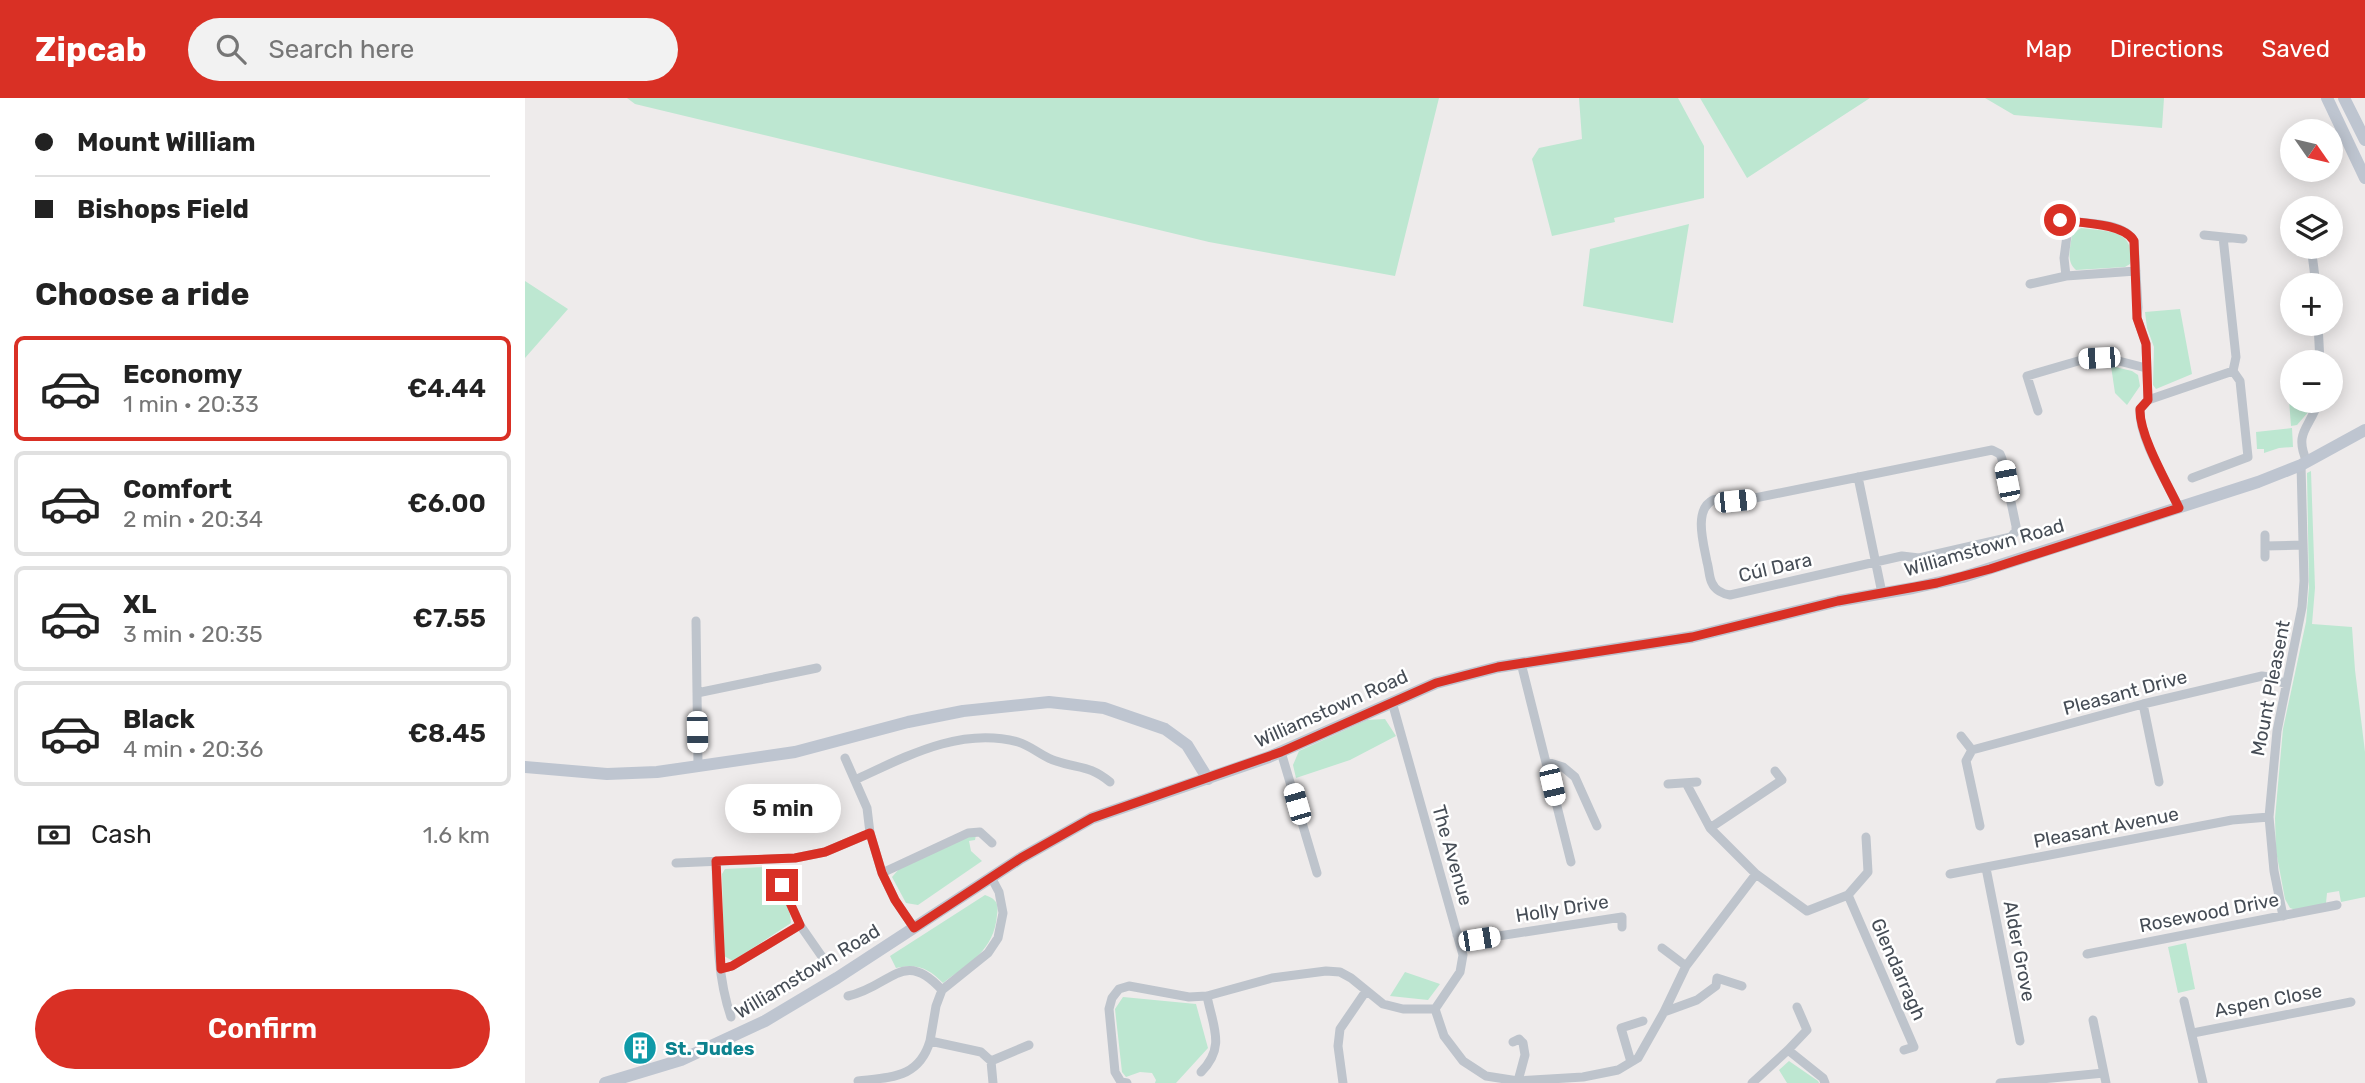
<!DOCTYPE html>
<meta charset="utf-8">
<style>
body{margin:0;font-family:Rubik,sans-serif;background:#f2f2f2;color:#222;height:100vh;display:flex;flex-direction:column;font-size:26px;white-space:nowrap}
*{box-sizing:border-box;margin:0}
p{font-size:23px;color:#767676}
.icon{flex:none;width:38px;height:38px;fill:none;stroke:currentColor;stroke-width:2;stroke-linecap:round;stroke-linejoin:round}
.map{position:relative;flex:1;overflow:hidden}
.sheet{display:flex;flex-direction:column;background:#fff;width:525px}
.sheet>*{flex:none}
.top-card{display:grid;align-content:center;height:154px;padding:0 35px;background:#fff}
.needle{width:46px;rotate:124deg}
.tools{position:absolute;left:1755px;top:21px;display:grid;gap:14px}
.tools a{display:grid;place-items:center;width:63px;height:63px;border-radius:50%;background:#fff;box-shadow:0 4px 18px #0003;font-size:35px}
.end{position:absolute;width:32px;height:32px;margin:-16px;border:9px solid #d93025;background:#fff;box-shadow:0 0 0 4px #fff}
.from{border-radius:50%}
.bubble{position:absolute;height:49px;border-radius:24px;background:#fff;box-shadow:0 4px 18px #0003;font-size:23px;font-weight:600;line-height:49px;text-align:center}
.car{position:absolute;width:21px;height:42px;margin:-21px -10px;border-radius:9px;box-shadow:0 0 5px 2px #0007;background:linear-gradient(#fff 24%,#345 0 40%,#fff 0 76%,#345 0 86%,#fff 0)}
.top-card b{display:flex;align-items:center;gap:24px;height:66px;font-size:26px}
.top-card b+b{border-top:2px solid #e0e0e0}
.top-card i{width:18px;height:18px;background:#222}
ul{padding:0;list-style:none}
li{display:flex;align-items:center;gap:21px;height:105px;margin:0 14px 10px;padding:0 21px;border:4px solid #e0e0e0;border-radius:10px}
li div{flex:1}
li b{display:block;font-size:26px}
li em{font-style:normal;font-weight:600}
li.current{border-color:#d93025}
li>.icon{width:63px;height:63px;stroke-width:1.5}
h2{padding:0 35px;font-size:32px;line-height:84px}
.pay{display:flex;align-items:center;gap:18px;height:77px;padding:0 35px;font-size:26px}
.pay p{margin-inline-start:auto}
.primary-button{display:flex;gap:14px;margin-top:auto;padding:14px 35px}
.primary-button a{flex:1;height:80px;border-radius:42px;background:#d93025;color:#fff;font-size:28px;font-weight:600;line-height:80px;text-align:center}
header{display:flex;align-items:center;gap:42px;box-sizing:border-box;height:98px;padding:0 35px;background:#d93025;color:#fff}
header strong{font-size:33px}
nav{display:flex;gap:38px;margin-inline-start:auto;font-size:24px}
.search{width:490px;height:63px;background:#f2f2f2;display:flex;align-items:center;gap:18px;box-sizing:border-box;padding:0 24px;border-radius:38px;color:#767676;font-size:26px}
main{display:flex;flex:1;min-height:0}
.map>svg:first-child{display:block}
</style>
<header>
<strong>Zipcab</strong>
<div class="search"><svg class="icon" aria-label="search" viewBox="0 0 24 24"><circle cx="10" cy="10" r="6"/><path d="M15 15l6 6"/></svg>Search here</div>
<nav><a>Map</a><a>Directions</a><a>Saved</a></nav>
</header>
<main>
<section class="sheet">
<div class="top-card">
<b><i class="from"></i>Mount William</b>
<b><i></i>Bishops Field</b>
</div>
<h2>Choose a ride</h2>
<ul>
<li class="current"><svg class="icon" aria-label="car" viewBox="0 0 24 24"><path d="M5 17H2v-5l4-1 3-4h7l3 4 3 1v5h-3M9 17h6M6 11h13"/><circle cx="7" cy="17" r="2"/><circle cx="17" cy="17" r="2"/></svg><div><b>Economy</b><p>1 min · 20:33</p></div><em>€4.44</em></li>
<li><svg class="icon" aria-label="car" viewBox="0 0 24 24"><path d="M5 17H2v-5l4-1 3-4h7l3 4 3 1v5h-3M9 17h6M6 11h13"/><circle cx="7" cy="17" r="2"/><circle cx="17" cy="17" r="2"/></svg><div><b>Comfort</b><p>2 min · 20:34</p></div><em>€6.00</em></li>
<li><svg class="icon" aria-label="car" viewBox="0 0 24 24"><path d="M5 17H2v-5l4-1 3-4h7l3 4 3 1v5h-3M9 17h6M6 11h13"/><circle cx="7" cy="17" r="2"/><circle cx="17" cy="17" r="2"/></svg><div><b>XL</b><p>3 min · 20:35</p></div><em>€7.55</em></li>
<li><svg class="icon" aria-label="car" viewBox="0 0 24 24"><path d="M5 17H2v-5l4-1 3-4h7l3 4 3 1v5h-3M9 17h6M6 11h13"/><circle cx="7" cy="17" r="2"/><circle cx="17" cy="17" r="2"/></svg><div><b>Black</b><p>4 min · 20:36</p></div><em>€8.45</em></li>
</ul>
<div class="pay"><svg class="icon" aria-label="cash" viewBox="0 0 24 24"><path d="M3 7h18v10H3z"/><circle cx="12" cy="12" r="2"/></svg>Cash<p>1.6 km</p></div>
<div class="primary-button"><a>Confirm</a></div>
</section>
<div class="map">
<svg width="1840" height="985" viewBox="0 0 1840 985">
<rect width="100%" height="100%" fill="#eeebeb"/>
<path fill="#bde7d1" d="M 102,0 L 914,0 L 870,178 L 684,144 L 110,6 Z
M 1054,0 L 1153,0 L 1179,48 L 1179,100 L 1089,120 L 1090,124 L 1027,138 L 1007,61 L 1014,50 L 1057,41 Z
M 1175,0 L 1345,0 L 1222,80 Z
M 1460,0 L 1639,0 L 1637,30 L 1489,17 Z
M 1164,126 L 1148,225 L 1058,208 L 1065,151 Z
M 1556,130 C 1582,134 1611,130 1605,166 L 1600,169 L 1551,172 C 1540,163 1546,148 1547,136 Z
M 0,183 L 43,211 L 0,260 Z
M 1655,211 L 1667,276 L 1631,291 L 1628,287 L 1629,249 L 1622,230 L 1620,214 Z
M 1586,268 L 1607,273 L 1613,277 L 1615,288 L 1602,307 L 1590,295 Z
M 1767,288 L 1768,303 L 1788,303 L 1785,312 L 1772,327 L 1766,328 L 1763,289 Z
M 1767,330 L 1768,349 L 1754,350 L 1739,355 L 1739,351 L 1732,351 L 1731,334 Z
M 1786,373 L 1790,490 L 1787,526 L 1827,529 L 1830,572 L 1840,654 L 1840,799 L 1816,804 L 1814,793 L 1802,795 L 1801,805 L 1771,812 L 1765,810 L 1760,801 L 1751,753 L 1750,720 L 1758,631 L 1781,524 L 1784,489 L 1782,375 Z
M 860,621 L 871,638 L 825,662 L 771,680 L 768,667 L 774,653 L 842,622 Z
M 451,737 L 450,742 L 444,743 L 446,753 L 457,763 L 393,807 L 381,805 L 367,779 L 374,771 L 441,739 Z
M 262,768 L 257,779 L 252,781 L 265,816 L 266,825 L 208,863 L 199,858 L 197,776 L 200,771 Z
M 460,797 C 471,801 474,805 472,817 C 469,853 444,865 418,885 C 404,870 391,865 371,870 L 365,858 Z
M 1661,845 L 1670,891 L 1653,895 L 1643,849 Z
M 880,874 L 915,886 L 903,902 L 865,898 Z
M 598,899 L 671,906 L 683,950 L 651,985 L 630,985 L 631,982 L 627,975 L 615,974 L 601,979 L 597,974 L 590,911 Z
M 1264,963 L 1293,983 L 1294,985 L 1262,985 L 1254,972 Z"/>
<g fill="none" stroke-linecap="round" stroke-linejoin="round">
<path stroke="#bec4cc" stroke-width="9" d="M 1537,112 L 1535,122 L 1544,123
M 1679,137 L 1718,141
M 1787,156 L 1791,187
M 1611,173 L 1541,178 L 1539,160 L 1544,123 C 1563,126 1599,124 1609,143 L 1613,209 L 1612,220 L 1621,245 L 1623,302
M 1505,186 L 1541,178
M 1793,226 L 1795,264
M 1513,313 L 1502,278 L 1560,261 L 1586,261 L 1621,270
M 1467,352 L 1475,356 L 1477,361 L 1491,428 L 1491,433 L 1486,439 L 1394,460 L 1377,458 L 1205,497 C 1198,496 1190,492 1187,485 C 1184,480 1184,470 1182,464 C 1179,447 1168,412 1188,402 C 1192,399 1216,402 1225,401 Z
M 1782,364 C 1768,333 1786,330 1793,303
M 1333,379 L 1357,495
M 1667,380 L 1723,359 L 1715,283 L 1708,273 L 1711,259 L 1698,139
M 1654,410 C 1642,384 1613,339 1615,311 L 1623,302 L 1708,273
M 1740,448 L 1778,447
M 1740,459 L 1740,437
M 171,523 L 173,667
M 996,565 L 1046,764
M 172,595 L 292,570
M 867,604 L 938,857 L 935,874 L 910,911 L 919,938 L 938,963 L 961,978 L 993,983 L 1058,979 L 1093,972 L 1113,960 L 1139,914 L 1161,868 L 1231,776
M 1618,606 L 1634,684
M 1436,638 L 1447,652 L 1441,663 L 1455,728
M 1447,652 L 1618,606 L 1737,578 L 1744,579 L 1761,586
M 756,654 L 792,775
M 320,660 L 342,710 L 345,735 L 357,775 L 370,802 L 389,830
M 1022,664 L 1038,669 L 1050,679 L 1072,728
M 330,682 C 380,659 436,628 493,644 C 507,648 517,659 531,663 C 555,671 564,667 585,684
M 1161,685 L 1185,730 L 1231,776 L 1282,813 L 1323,797 L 1343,774 L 1341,739
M 1143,686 L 1172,684
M 1185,730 L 1257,682 L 1250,673
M 191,763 C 193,815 189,870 206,919
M 151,765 L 270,760 L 300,754 L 345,735
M 1461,770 L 1495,943
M 357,775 L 443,735 L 455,734 L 467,745
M 1425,776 L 1707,722 L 1744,719
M 466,779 L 474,794 L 478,815 L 473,840 L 463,855 L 417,892 L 411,908 L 405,943 L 456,954 L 466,963 L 468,985
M 257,787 L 275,827 L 300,863
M 1323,797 L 1389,949 L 1379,952
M 1758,818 L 1749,773 L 1744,719 L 1752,633 L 1777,509 L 1779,483 L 1776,367
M 932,837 L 954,841 L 1097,819 L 1097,829
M 1137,850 L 1161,868
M 1562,856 L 1812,807
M 196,871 L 207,868 L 275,827
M 323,898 C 366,889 378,849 417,892
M 1659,903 L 1678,985
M 1139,914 L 1172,902 L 1191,888 L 1192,880 L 1217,888
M 1568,922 L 1581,985
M 1668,935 L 1826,904
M 988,944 L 994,941 L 998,945 L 1000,957 L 993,983
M 1263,952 L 1298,980 L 1300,985
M 466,963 L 504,947
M 1106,964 L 1096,930 L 1118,923
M 676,974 C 701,949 688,929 682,898
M 333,983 C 367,979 394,980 405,943
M 602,985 L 596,984 L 590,974 L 584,911 L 587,900 L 594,891 L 604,888 L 664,899 L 682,898 L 747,880 L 801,873 L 815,874 L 826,880 L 858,906 L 878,911 L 910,911
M 818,985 L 813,948 L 815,931 L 841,893
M 1227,985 L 1263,952 L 1282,932 L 1272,909
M 1475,985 L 1579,975"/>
<path stroke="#bec5d0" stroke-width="12" d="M 1802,0 L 1840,80
M 1819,0 L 1840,42
M 0,669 L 82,676 L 132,674 L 270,654 L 383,624 L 438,613 L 524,604 L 579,610 L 640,631 L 662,647 L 683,681
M 80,985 L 156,962 L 240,923 L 312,880 L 496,760 L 567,720 L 744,659 L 911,585 L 973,569 L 1167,539 L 1313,503 L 1388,490 L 1438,479 L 1733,384 L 1776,367 L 1840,332"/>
</g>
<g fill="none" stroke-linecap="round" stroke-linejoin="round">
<path stroke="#d93025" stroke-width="9" d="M 257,787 L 275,827 L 207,868 L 196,871 L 191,763 L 270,760 L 300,754 L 345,735 L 357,775 L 370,802 L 389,830 L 496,760 L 567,720 L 756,654 L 911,585 L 973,569 L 1167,539 L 1313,503 L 1412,485 L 1465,471 L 1654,410 C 1642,385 1614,337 1615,311 L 1623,302 L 1621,246 L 1612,220 L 1609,143 C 1599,125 1555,125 1535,122"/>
</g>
<defs>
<g id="building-disc" transform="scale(1.75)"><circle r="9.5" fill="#0f9aa8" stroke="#fff"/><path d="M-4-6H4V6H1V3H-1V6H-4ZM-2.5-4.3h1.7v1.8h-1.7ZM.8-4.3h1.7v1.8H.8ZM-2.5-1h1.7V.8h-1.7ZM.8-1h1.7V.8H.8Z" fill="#fff"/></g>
</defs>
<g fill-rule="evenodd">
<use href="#building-disc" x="115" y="950"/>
</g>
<g text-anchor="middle" stroke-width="5" stroke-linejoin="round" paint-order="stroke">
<g font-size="19" fill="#464d56" stroke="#fff">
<text transform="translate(1459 449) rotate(-16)" y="7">Williamstown Road</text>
<text transform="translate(1250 469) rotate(-13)" y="7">Cúl Dara</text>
<text transform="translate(1745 590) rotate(-79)" y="7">Mount Pleasent</text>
<text transform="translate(1600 594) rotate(-15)" y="7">Pleasant Drive</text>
<text transform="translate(806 610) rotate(-24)" y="7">Williamstown Road</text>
<text transform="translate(1581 729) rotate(-11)" y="7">Pleasant Avenue</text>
<text transform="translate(928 757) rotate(74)" y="7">The Avenue</text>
<text transform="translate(1037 810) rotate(-9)" y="7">Holly Drive</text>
<text transform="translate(1684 814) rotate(-11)" y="7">Rosewood Drive</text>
<text transform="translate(1495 853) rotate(79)" y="7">Alder Grove</text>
<text transform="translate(1374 871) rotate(66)" y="7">Glendarragh</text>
<text transform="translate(282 873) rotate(-31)" y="7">Williamstown Road</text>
<text transform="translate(1743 902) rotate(-11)" y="7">Aspen Close</text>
</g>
<g font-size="19" font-weight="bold" fill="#0d838f" stroke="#fff" text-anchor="start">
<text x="140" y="957">St. Judes</text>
</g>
</g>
</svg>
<div class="tools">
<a><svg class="needle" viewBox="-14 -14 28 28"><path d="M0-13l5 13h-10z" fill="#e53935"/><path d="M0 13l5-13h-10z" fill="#767676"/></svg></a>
<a><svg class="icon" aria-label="layers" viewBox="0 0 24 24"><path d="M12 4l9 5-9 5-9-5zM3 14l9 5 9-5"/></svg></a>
<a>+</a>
<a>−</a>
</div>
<i class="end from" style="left:1535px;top:122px"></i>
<i class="end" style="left:257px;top:787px"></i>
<div class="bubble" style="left:200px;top:686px;width:116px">5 min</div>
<i class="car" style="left:1574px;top:260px;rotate:267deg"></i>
<i class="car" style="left:1482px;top:383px;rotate:349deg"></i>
<i class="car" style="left:1210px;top:403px;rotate:84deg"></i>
<i class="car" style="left:172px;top:634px;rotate:179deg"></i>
<i class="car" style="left:1027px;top:687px;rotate:167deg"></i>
<i class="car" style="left:772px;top:706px;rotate:344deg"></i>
<i class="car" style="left:954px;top:841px;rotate:81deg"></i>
</div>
</main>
